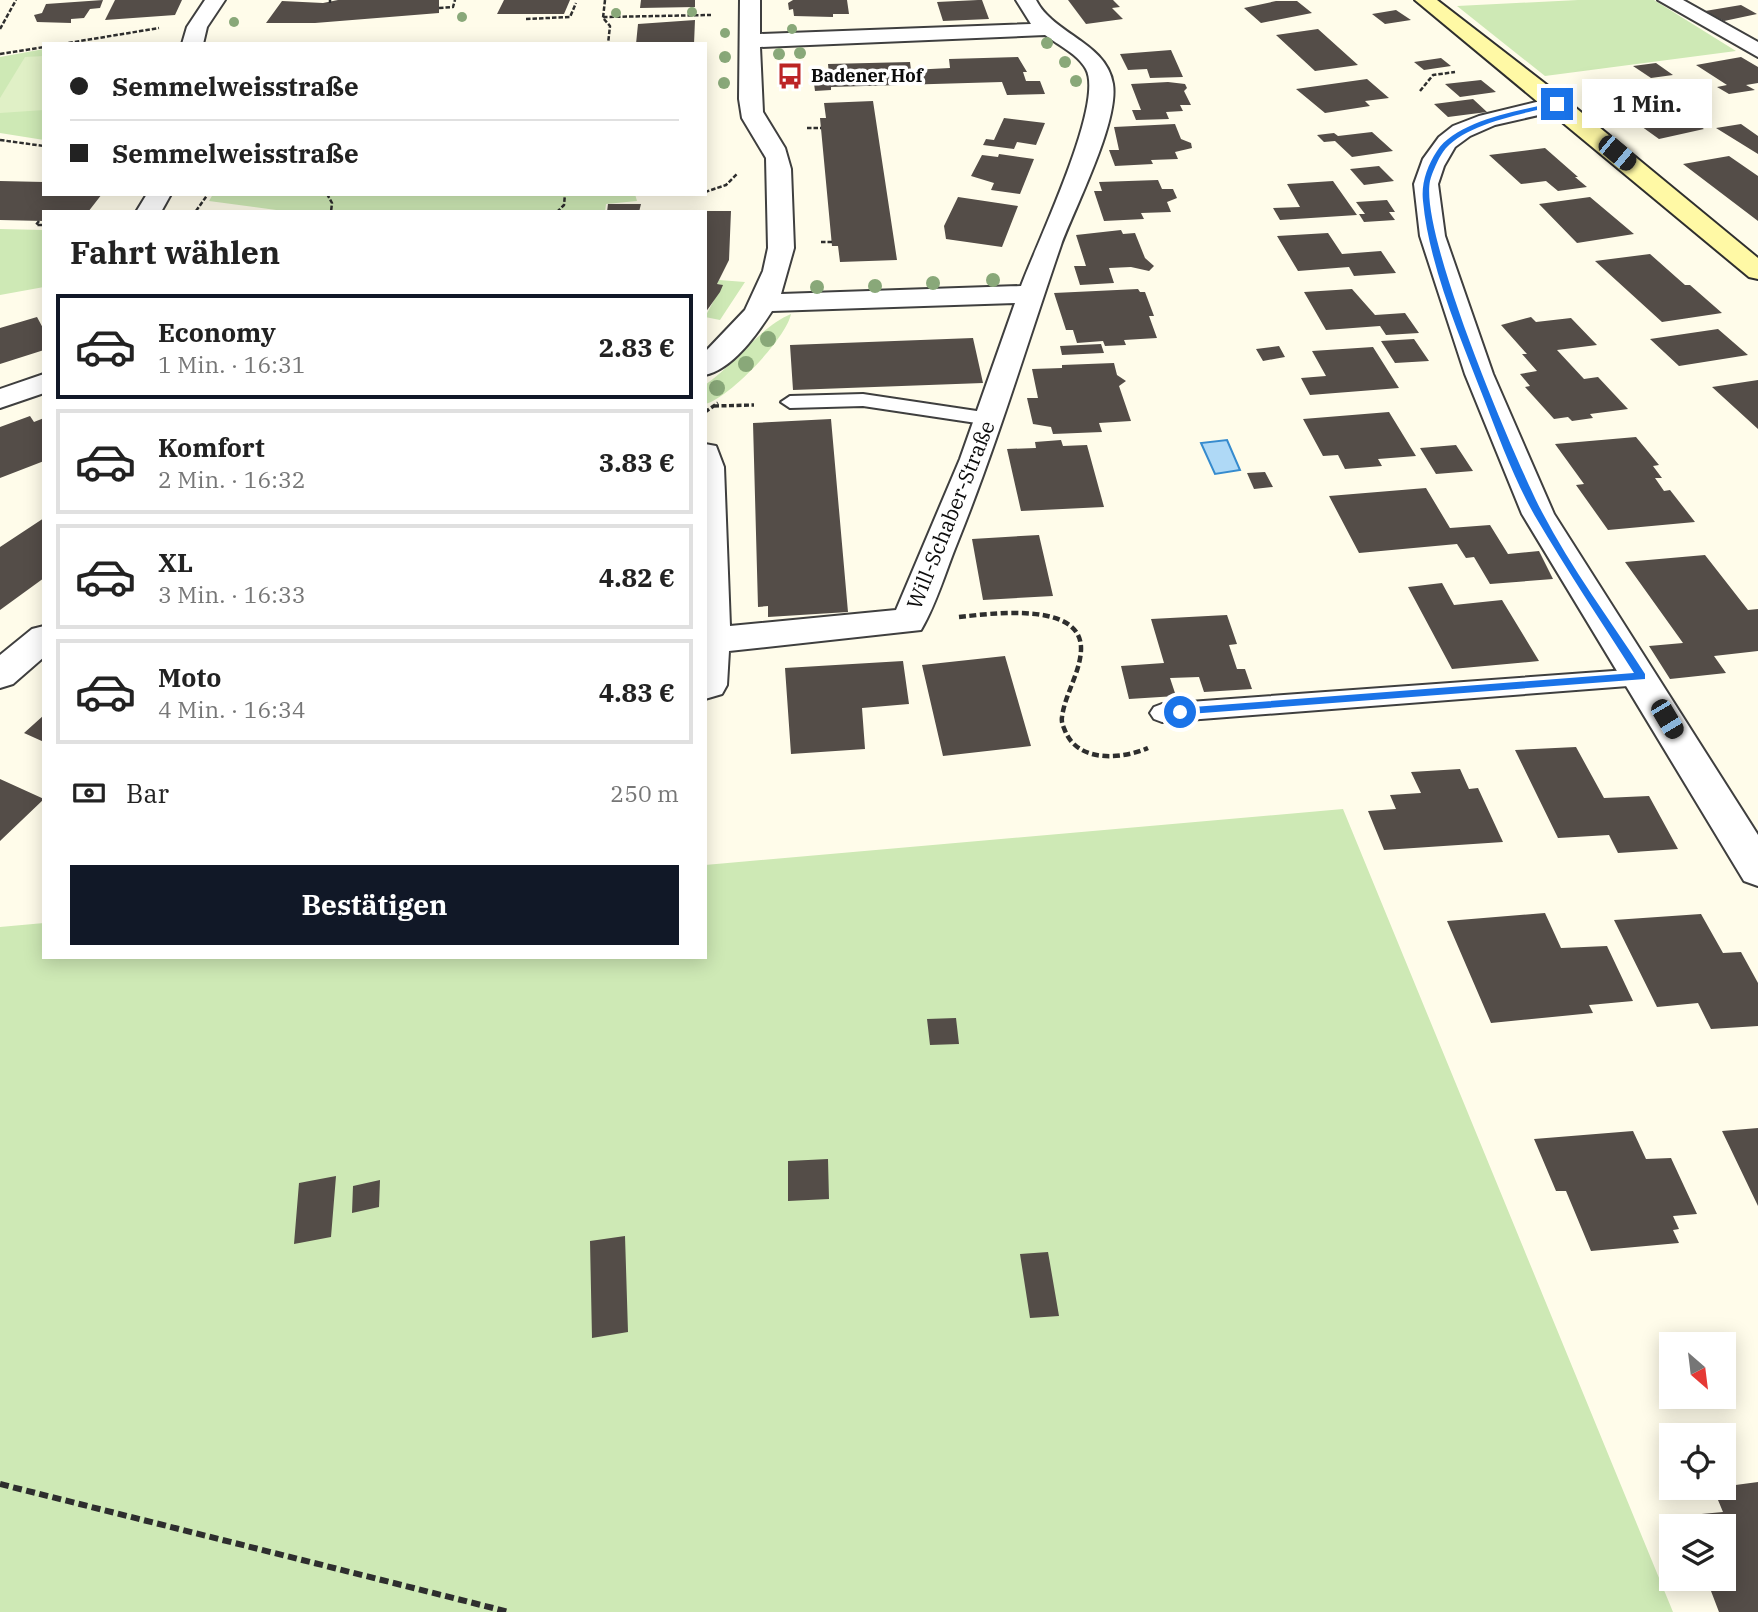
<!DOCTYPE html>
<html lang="de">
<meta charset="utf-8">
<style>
body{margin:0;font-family:"IBM Plex Serif",serif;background:#f6f6f6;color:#222;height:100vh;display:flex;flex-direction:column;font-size:26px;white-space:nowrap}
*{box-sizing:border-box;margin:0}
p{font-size:23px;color:#767676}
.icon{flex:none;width:38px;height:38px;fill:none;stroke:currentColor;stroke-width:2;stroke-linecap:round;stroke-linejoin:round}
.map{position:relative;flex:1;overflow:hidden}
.drawer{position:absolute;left:42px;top:210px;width:665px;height:749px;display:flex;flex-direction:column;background:#fff;border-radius:0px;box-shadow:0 4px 18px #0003}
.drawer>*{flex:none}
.top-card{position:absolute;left:42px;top:42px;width:665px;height:154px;border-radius:0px;box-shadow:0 4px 18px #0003;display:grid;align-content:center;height:154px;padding:0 28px;background:#fff}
.needle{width:46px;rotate:152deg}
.fabs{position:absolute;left:1659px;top:1332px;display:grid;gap:14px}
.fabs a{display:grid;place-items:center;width:77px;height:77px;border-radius:0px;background:#fff;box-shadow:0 4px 18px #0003;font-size:35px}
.end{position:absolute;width:32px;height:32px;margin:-16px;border:9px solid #1a73e8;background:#fff;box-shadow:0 0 0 4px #fff}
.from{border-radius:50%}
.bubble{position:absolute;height:49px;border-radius:0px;background:#fff;box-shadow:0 4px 18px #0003;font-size:23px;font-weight:800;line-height:49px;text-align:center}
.car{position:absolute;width:21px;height:42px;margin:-21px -10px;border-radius:9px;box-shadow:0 0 5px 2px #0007;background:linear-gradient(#222 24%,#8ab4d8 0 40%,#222 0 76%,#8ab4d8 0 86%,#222 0)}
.top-card b{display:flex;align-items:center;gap:24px;height:66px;font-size:26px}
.top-card b+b{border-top:2px solid #e0e0e0}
.top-card i{width:18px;height:18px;background:#222}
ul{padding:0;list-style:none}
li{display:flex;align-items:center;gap:21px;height:105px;margin:0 14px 10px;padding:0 14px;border:4px solid #e0e0e0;border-radius:0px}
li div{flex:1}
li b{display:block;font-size:26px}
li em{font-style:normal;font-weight:800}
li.selected{border-color:#111827}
li>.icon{width:63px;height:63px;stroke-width:1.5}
h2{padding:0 28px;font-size:32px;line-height:84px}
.pay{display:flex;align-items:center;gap:18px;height:77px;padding:0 28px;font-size:26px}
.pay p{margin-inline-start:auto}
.primary-button{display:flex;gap:14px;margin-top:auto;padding:14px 28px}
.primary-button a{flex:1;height:80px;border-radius:0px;background:#111827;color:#fff;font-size:28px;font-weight:800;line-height:80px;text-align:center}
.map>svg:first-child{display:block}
</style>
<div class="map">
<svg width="1758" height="1612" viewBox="0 0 1758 1612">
<rect width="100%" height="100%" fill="#fffcea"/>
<path fill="#cee9b5" d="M 1578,0 L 1654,0 L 1736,51 L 1545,76 L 1457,6 Z
M 44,49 L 44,140 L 0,133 L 0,57 Z
M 213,194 L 635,194 L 637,201 L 606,204 L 605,212 L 291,212 L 209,201 Z
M 0,229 L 44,230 L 44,287 L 0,295 Z
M 719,280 L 745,282 L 720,320 L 705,317 L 722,285 L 717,284 Z
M 791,314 C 786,339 728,399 705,404 L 705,385 C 735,364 761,326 791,314 Z
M 1343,809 L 1673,1612 L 0,1612 L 0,927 L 44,923 L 44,957 L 705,957 L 705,865 Z"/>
<path fill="#e0f0c6" d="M 44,56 L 44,110 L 0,113 L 0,98 L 25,57 Z"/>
<path fill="#afd9f6" stroke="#368bce" stroke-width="2" d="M 1227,440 L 1240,470 L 1215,474 L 1201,443 Z"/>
<path fill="#544d48" d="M 103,0 L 100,8 L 90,9 L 84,18 L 71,19 L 71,23 L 37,22 L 34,15 L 42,13 L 46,4 Z
M 115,0 L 182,0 L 175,15 L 105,20 Z
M 338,0 L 439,0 L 439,13 L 315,23 L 266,23 L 282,1 L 323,3 Z
M 504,0 L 570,0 L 564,14 L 497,14 Z
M 641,0 L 695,0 L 695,7 L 640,8 Z
M 793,0 L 847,0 L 849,14 L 833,14 L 833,17 L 794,16 L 793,9 L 789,10 L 788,3 Z
M 978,0 L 982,0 L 989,19 L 943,21 L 937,2 Z
M 1068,0 L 1113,0 L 1120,7 L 1112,8 L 1123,19 L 1086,24 Z
M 1276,1 L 1297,1 L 1312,13 L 1261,23 L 1244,8 Z
M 1741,5 L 1757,14 L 1724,21 L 1705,11 Z
M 1396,10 L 1411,20 L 1385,24 L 1372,14 Z
M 695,20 L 694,44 L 636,44 L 638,24 Z
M 1318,29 L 1358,65 L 1315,71 L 1276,35 Z
M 1171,50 L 1183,77 L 1150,78 L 1147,69 L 1128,70 L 1120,54 Z
M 1018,57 L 1027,72 L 1023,72 L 1026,81 L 1040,81 L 1045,94 L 1007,95 L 1002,82 L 831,87 L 831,90 L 815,91 L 813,76 L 829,75 L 828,64 L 910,62 L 911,70 L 950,68 L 949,59 Z
M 1741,57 L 1758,67 L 1758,83 L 1746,85 L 1755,90 L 1729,94 L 1717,87 L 1727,85 L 1696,65 Z
M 1441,58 L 1451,66 L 1424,70 L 1414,62 Z
M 1656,63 L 1673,75 L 1651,78 L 1633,66 Z
M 1367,79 L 1389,98 L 1365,101 L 1370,106 L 1325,113 L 1296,89 Z
M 1481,80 L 1496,92 L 1460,97 L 1445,84 Z
M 1624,80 L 1635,82 L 1648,91 L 1641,92 L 1681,120 L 1689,119 L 1704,129 L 1659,139 L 1585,86 Z
M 1168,82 L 1185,84 L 1187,88 L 1184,91 L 1191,105 L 1180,105 L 1183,111 L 1166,112 L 1169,119 L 1136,120 L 1132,110 L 1141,110 L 1131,84 Z
M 1473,99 L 1487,112 L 1448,117 L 1434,104 Z
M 873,101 L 897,260 L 840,262 L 838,246 L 832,246 L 820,118 L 826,118 L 824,103 Z
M 1004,118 L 1045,123 L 1036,145 L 1017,142 L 1014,149 L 983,145 L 986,139 L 994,140 Z
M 1175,124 L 1181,139 L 1191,143 L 1192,148 L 1175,152 L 1178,159 L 1151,160 L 1153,164 L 1115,166 L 1109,150 L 1119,150 L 1114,127 Z
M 1741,124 L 1758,136 L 1758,154 L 1716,128 Z
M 1372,132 L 1393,151 L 1352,157 L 1335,141 L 1324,142 L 1317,135 L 1334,133 L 1338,136 Z
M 1545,148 L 1578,177 L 1575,177 L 1587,187 L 1558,191 L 1546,181 L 1521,184 L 1489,155 Z
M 999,154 L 1034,159 L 1020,194 L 991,190 L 994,183 L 971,176 L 982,155 L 998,157 Z
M 1729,156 L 1758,176 L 1758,221 L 1683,164 Z
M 1379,166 L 1394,181 L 1364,185 L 1350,169 Z
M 1158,180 L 1162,189 L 1173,189 L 1177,198 L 1167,202 L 1171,212 L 1141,213 L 1144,219 L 1104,221 L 1094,191 L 1102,191 L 1099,182 Z
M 0,181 L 44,182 L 44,194 L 102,194 L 88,212 L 44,212 L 44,221 L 0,220 Z
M 1333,181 L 1357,215 L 1280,220 L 1273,208 L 1300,207 L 1287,184 Z
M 958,197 L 1018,206 L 1002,247 L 946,239 L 944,226 Z
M 1590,197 L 1634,234 L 1577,243 L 1539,204 Z
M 1387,200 L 1395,212 L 1389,212 L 1395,220 L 1364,222 L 1359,214 L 1365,214 L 1356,202 Z
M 608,204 L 641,204 L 639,212 L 607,212 Z
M 705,211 L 731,211 L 729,260 L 717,284 L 723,285 L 720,292 L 705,313 Z
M 1121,230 L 1123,234 L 1135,233 L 1145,258 L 1154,266 L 1149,271 L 1131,267 L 1109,268 L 1114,283 L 1080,285 L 1074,266 L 1086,266 L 1076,235 Z
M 1328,233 L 1342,254 L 1381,251 L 1396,273 L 1354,276 L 1349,267 L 1298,271 L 1277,236 Z
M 1650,254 L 1685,285 L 1690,285 L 1722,313 L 1662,322 L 1595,261 Z
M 1138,289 L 1140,292 L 1145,292 L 1154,316 L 1149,316 L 1157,338 L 1124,340 L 1126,345 L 1105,346 L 1103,341 L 1077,343 L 1073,330 L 1066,330 L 1054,293 Z
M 1352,289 L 1375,315 L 1405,313 L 1419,333 L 1386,335 L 1380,326 L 1326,330 L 1304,292 Z
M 37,317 L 44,330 L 44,350 L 0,364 L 0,328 Z
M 1531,317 L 1536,322 L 1571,318 L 1597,345 L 1557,350 L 1584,379 L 1598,377 L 1628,409 L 1590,414 L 1593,418 L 1572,421 L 1568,417 L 1554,419 L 1525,387 L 1530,386 L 1520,374 L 1537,371 L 1522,354 L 1527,354 L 1501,325 Z
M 1718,329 L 1748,355 L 1679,366 L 1650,339 Z
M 973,338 L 983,383 L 793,390 L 790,345 Z
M 1414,339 L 1429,361 L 1395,363 L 1381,341 Z
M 1101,344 L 1104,353 L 1062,355 L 1060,346 Z
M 1279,346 L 1285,357 L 1263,361 L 1256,349 Z
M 1373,347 L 1399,388 L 1310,395 L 1301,378 L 1326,376 L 1312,351 Z
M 1114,363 L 1117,375 L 1126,381 L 1119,386 L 1131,421 L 1099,423 L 1102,432 L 1053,434 L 1051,427 L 1033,424 L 1027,398 L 1038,398 L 1032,369 L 1062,368 L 1062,365 Z
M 1758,380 L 1758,429 L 1712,387 Z
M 1389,412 L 1416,456 L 1378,459 L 1382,466 L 1345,469 L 1338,455 L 1323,456 L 1303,419 Z
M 30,416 L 34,422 L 44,418 L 44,461 L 0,478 L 0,427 Z
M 831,419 L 848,612 L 768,617 L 768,606 L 758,607 L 753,423 Z
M 1636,437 L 1659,465 L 1653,466 L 1662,478 L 1655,478 L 1664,491 L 1670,490 L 1695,522 L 1608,530 L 1576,485 L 1584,484 L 1555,444 Z
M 1061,440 L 1063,446 L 1087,445 L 1104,507 L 1021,511 L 1007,449 L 1036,448 L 1035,442 Z
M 1456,445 L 1473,471 L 1436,474 L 1420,448 Z
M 1265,472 L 1273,487 L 1254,489 L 1247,473 Z
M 1426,488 L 1450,528 L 1490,525 L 1508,554 L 1539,551 L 1553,579 L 1490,584 L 1474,557 L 1466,558 L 1457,544 L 1359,553 L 1329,496 Z
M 44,518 L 44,578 L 0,610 L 0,547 Z
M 1039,535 L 1053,596 L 983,600 L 972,539 Z
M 1705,555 L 1748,610 L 1758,609 L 1758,651 L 1714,656 L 1726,673 L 1670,679 L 1649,646 L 1683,643 L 1625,562 Z
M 1442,583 L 1454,605 L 1502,600 L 1539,661 L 1452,669 L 1408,587 Z
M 1227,615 L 1237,644 L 1229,645 L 1237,669 L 1245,669 L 1252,689 L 1204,692 L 1199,677 L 1170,678 L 1176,696 L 1129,699 L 1121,666 L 1164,663 L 1151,619 Z
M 1005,656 L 1031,746 L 943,756 L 922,665 Z
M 903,661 L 909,704 L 862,708 L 865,749 L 791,754 L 785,668 Z
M 44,715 L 44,742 L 24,733 Z
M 1576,747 L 1604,798 L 1649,796 L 1678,849 L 1618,853 L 1609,835 L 1558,838 L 1515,750 Z
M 1460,769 L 1469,789 L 1478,788 L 1503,842 L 1384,850 L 1368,811 L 1396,809 L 1390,795 L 1421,793 L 1411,772 Z
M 0,779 L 44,799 L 0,841 Z
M 1545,913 L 1561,948 L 1607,946 L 1633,1001 L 1589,1005 L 1593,1013 L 1491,1023 L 1447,921 Z
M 1701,914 L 1723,953 L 1741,952 L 1758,983 L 1758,1026 L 1711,1029 L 1698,1003 L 1657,1007 L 1614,920 Z
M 956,1018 L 959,1044 L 930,1045 L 927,1019 Z
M 1758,1128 L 1758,1206 L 1722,1131 Z
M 1633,1131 L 1646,1159 L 1671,1158 L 1697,1214 L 1673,1216 L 1679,1229 L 1673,1230 L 1679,1243 L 1591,1251 L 1566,1191 L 1556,1191 L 1534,1139 Z
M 828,1159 L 829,1199 L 788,1201 L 788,1161 Z
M 336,1176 L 331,1237 L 294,1244 L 299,1183 Z
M 380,1180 L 379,1207 L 352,1213 L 353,1186 Z
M 625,1236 L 628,1332 L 592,1338 L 590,1241 Z
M 1048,1252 L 1059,1316 L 1030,1318 L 1020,1254 Z
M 1758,1482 L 1758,1612 L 1719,1612 L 1706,1578 L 1724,1578 L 1724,1526 L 1684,1526 L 1680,1516 L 1723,1512 L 1713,1488 Z"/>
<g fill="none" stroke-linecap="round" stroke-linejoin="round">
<g stroke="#3f3f3f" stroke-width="4">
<path id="lane" d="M 863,394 L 990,413 L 999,419 L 990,425 L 863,406 L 790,408 L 781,402 L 790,396 Z
M 1641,669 L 1649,671 L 1652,677 L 1649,683 L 1641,685 L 1162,722 L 1154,719 L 1150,713 L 1154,707 L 1162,704 Z"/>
</g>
<g stroke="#3f3f3f" stroke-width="4">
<path id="street" d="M 205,0 L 225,0 L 207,27 L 203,44 L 182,44 L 187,27 Z
M 740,0 L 760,0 L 760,34 L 1031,24 L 1016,0 L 1036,0 C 1053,34 1107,43 1113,84 C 1119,122 1075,207 1061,245 C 1027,344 997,444 958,541 C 946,570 937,603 921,630 L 729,651 L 727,685 L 722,694 L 705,699 L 705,444 L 716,446 L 724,467 L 730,626 L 896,610 L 960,459 L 1015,303 L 772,311 C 757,334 733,369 705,375 L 705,352 L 745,310 L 763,271 L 768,248 L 766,158 L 742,118 L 739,99 ZM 1045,35 C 1058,45 1078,54 1086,69 C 1105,103 1036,245 1021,286 L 781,294 L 794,248 L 791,169 L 785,148 L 763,112 L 760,47 Z
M 1658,0 L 1683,0 L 1758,42 L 1758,57 Z
M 1557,97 L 1568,104 L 1565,109 L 1495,125 L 1470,136 L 1455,147 L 1444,166 L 1438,184 L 1445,236 L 1493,374 L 1554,514 L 1758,835 L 1758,886 L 1744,881 L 1522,514 L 1465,374 L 1420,236 L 1414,184 L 1423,159 L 1439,137 L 1453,126 L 1479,116 Z
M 147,194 L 171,194 L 161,212 L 136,212 Z
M 44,374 L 44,393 L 0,408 L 0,389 Z
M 44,626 L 44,657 L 13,684 L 0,688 L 0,655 L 32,629 Z"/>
</g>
<g stroke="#2e2e2e" stroke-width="4">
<path id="secondary" d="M 1415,0 L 1437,0 L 1565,99 L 1758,258 L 1758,279 L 1749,277 Z"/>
</g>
<path stroke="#2e2e2e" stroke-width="2.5" stroke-dasharray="4.5 2" stroke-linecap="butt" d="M 330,0 L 330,3
M 605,0 L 603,18 L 610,26 L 608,44
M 439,8 L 453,7 L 455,0
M 603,17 L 711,15
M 526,19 L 570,17 L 576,3
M 0,29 L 16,0
M 62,44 L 159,28
M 0,54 L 44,47
M 1420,91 L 1433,75 L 1455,72
M 807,128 L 821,128
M 0,140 L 44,146
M 705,192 L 726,185 L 737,174
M 327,194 L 332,203 L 331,212
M 196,211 L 208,194
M 557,212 L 564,205 L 565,194
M 39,221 L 36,225 L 44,225
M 821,242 L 832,242"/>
<path stroke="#2e2e2e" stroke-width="3.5" stroke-dasharray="5 2.5" stroke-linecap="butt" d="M 714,406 L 754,405
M 705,412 L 718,403"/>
<path stroke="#2e2e2e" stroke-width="4.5" stroke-dasharray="7 3.5" stroke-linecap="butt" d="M 959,617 C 988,614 1083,600 1081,650 C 1080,673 1065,694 1062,717 C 1061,723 1064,728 1066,733 C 1080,763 1123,759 1148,748"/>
<path stroke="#2e2e2e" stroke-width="6" stroke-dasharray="9 4.5" stroke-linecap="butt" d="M 0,1484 L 509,1612"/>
<use href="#lane" fill="#fff" fill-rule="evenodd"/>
<use href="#street" fill="#fff" fill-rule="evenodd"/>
<use href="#secondary" fill="#fff9a5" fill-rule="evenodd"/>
</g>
<g fill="#89a879">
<circle cx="692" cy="12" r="5"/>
<circle cx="616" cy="13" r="5"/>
<circle cx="462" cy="17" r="5"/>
<circle cx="234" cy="22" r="5"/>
<circle cx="792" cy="29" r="5"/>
<circle cx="725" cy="33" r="5"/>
<circle cx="1047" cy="43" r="6"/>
<circle cx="800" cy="53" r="6"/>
<circle cx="779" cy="54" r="6"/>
<circle cx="725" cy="57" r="6"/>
<circle cx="1065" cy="62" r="6"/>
<circle cx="1076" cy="81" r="6"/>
<circle cx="724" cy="83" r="6"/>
<circle cx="993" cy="280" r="7"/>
<circle cx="933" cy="283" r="7"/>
<circle cx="875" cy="286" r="7"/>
<circle cx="817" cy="287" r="7"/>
<circle cx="768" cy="339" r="8"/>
<circle cx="746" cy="364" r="8"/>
<circle cx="717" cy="388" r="8"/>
</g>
<path fill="#1a73e8" d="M 1557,102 L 1559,105 C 1527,113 1463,123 1443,152 C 1438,159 1432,173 1430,181 C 1419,234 1514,458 1542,512 C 1571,568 1611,621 1645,674 L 1645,679 L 1176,715 L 1176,709 L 1180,708 L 1634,673 C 1601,621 1566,569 1535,516 C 1514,479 1499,438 1484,399 C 1461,339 1429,266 1423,201 C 1421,184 1427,166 1437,151 C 1457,120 1522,110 1557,102 Z"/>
<defs>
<g id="bus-bare" transform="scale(2.1)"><path d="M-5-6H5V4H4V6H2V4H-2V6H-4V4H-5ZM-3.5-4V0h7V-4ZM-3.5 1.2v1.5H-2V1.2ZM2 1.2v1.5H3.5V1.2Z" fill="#bc2424" stroke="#fff" stroke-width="2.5" paint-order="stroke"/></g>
</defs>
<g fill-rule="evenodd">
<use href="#bus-bare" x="790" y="76"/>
</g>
<g text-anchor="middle" stroke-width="7" stroke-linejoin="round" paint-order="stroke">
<g font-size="18" font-weight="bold" fill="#0c0c0c" stroke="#fff" text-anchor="start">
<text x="811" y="82">Badener Hof</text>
</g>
<g font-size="21" fill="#0c0c0c" stroke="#fff">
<text transform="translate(951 515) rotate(-68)" y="7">Will-Schaber-Straße</text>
</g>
</g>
</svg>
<div class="fabs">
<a><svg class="needle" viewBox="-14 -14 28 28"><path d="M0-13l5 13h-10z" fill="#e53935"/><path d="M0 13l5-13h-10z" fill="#767676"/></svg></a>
<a><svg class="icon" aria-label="locate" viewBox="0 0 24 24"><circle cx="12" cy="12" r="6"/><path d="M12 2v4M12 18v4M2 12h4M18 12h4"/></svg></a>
<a><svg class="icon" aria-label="layers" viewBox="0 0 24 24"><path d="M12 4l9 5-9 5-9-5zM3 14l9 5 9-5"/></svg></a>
</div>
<i class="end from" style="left:1180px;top:712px"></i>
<i class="end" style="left:1557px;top:104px"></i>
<div class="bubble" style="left:1582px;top:79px;width:130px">1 Min.</div>
<i class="car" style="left:1617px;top:153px;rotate:130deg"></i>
<i class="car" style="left:1667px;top:719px;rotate:149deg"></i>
<div class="top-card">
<b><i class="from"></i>Semmelweisstraße</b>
<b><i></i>Semmelweisstraße</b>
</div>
<section class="drawer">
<h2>Fahrt wählen</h2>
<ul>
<li class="selected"><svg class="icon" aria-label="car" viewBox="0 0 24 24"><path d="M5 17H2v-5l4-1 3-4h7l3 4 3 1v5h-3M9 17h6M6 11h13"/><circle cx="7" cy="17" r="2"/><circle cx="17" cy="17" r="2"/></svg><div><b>Economy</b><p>1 Min. · 16:31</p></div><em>2.83 €</em></li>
<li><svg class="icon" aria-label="car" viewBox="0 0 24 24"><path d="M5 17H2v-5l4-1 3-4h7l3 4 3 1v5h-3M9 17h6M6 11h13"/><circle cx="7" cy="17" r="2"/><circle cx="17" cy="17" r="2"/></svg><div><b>Komfort</b><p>2 Min. · 16:32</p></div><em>3.83 €</em></li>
<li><svg class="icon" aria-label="car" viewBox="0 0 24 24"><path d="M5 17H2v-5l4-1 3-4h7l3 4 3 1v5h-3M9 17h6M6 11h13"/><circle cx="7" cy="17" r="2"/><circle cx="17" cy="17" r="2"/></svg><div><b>XL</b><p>3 Min. · 16:33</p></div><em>4.82 €</em></li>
<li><svg class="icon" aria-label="car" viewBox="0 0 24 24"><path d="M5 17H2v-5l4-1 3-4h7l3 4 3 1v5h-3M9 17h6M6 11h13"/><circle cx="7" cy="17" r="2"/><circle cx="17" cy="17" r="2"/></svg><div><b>Moto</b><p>4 Min. · 16:34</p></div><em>4.83 €</em></li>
</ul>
<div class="pay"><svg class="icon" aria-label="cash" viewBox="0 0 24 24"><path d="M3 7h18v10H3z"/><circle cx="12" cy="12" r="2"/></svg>Bar<p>250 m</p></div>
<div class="primary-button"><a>Bestätigen</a></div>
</section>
</div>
